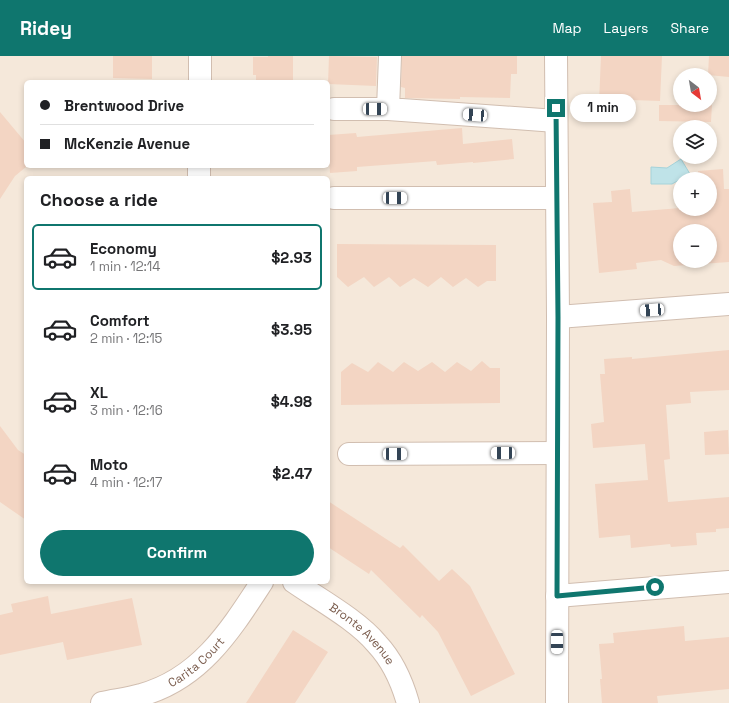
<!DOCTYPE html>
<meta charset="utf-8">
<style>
body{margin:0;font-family:"Space Grotesk",sans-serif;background:#f2f2f2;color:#202124;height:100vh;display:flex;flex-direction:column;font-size:15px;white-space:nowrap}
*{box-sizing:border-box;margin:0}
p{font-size:13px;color:#757577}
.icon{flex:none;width:22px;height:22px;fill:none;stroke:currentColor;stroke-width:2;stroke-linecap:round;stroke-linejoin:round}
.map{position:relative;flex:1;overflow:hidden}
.drawer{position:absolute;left:24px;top:120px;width:306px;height:408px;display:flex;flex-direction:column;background:#fff;border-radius:6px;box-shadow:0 2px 6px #0003}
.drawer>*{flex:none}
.top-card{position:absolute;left:24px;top:24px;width:306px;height:88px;border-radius:6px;box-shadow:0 2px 6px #0003;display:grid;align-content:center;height:88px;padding:0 16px;background:#fff}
.needle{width:26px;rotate:149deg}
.buttons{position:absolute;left:673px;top:12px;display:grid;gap:8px}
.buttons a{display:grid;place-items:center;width:44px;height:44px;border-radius:50%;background:#fff;box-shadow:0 2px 6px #0003;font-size:20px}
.end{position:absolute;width:18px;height:18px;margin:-9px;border:5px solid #0f766e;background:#fff;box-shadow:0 0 0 2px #fff}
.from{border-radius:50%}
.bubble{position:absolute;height:28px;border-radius:14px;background:#fff;box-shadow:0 2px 6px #0003;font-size:13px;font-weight:800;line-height:28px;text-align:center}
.car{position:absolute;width:12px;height:24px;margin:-12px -6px;border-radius:5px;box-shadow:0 0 3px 1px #0007;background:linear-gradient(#fff 24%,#345 0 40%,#fff 0 76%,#345 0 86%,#fff 0)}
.top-card b{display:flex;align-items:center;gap:14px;height:38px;font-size:15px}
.top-card b+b{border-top:1px solid #e0e0e0}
.top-card i{width:10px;height:10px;background:#202124}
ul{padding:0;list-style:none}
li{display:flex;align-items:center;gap:12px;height:66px;margin:0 8px 6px;padding:0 8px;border:2px solid transparent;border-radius:6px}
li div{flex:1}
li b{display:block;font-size:15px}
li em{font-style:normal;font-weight:800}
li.current{border-color:#0f766e}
li>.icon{width:36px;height:36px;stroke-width:1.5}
h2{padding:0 16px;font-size:18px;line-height:48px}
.button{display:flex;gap:8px;margin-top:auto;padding:8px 16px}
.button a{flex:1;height:46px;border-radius:24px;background:#0f766e;color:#fff;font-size:16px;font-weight:800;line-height:46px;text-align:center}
header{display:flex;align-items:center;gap:24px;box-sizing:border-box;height:56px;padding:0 20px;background:#0f766e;color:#fff}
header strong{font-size:19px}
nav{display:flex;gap:22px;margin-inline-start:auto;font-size:14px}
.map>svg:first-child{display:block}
</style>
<header>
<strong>Ridey</strong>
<nav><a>Map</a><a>Layers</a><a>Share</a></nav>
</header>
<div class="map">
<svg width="729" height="647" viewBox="0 0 729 647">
<rect width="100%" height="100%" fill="#fdf6ec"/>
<path fill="#f5e8da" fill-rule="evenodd" d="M 0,0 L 729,0 L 729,647 L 0,647 ZM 680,19 L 710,19 L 710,49 L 680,49 ZM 26,26 L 328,26 L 328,110 L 26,110 ZM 680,71 L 710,71 L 710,101 L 680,101 ZM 26,122 L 328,122 L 328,526 L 26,526 ZM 680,123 L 710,123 L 710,153 L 680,153 ZM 680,175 L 710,175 L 710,205 L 680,205 Z"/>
<path fill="#bfe3e8" stroke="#a5d3da" d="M 681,103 L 690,118 L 672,128 L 651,128 L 651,111 L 667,112 Z"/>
<path fill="#f3d5c3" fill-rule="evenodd" d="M 113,0 L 152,0 L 152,23 L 113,22 Z
M 268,0 L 293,0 L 293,26 L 256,26 L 256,19 L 253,19 L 253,1 L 268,1 Z
M 329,0 L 377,1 L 376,30 L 328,28 Z
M 402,0 L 517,0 L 517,18 L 511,18 L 510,42 L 460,41 L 460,43 L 405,42 L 405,32 L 401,31 Z
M 601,0 L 662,0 L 660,45 L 632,44 L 632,48 L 599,47 Z
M 709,0 L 729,0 L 729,21 L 708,19 Z
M 659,49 L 712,49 L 711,66 L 659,65 Z
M 0,56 L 26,87 L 26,111 L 15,120 L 0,143 Z
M 462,72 L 463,88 L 512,83 L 514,103 L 473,107 L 473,106 L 437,109 L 436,105 L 357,111 L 357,115 L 330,117 L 328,79 L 356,77 L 357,81 Z
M 723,113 L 724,133 L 729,133 L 729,206 L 674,210 L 661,204 L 636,207 L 637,213 L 599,217 L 593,147 L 612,146 L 611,135 L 630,133 L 632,156 L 680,152 L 710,153 L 710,123 L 698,123 L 698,115 ZM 680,175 L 710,175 L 710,205 L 680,205 Z
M 337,188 L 496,189 L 496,225 L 487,225 L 478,231 L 466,222 L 453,231 L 441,221 L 428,231 L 414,222 L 400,231 L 389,221 L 374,231 L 364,221 L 348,231 L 337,221 Z
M 729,294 L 729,334 L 690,336 L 691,347 L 666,349 L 670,403 L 664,404 L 668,446 L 729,441 L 729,472 L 716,473 L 716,476 L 696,477 L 697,489 L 671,491 L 670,488 L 631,492 L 630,479 L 599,482 L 595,428 L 648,424 L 645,388 L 593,392 L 591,368 L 604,366 L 600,318 L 605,318 L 604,303 L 632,301 L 632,303 Z
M 482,305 L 490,312 L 500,312 L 500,347 L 341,349 L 341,316 L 352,307 L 368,316 L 378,306 L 393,316 L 404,306 L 418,315 L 432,306 L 445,316 L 457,306 L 471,315 Z
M 0,370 L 18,394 L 26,399 L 26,464 L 0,446 Z
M 728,374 L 729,398 L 705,399 L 704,376 Z
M 328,445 L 400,492 L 403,489 L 439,525 L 452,513 L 470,530 L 515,618 L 471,640 L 438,576 L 422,559 L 420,562 L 371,514 L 369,518 L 328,491 Z
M 48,540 L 51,558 L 132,542 L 142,589 L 67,604 L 63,586 L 0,599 L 0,559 L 13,556 L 11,548 Z
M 684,570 L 685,585 L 729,581 L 729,633 L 657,640 L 658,647 L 602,647 L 600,623 L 602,623 L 599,588 L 614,587 L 613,577 Z
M 293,574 L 328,596 L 295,647 L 246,647 Z"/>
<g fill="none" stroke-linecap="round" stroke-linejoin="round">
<g stroke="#d1beb0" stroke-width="24">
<g id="minor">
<path d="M 390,0 L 388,53 L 556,65"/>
<path d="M 556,0 L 558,261 L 557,647"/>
<path d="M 200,26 L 200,0"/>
<path d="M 334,53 L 388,53"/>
<path d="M 199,122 L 199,110"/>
<path d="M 334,142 L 557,142"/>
<path d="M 558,261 L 729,248"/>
<path d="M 349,398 L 557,397"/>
<path id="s1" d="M 294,526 C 320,544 357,564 377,588 C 392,604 402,626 408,647"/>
<path d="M 557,540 L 729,526"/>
<path id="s2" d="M 102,647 C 115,644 128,643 141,639 C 200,623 230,575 262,526"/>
</g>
</g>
<use href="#minor" stroke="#fff" stroke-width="22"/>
</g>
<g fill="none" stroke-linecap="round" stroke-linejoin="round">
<path stroke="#0f766e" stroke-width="5" d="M 556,52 L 558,261 L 557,540 L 655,531"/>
</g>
<g text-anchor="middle" stroke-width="3" stroke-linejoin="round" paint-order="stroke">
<g font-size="12" fill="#7a5c4d" stroke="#fffaf3">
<text dy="4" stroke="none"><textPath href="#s1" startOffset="86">Bronte Avenue</textPath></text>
<text dy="4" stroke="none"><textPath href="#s2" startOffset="105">Carita Court</textPath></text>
</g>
</g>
</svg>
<div class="buttons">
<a><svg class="needle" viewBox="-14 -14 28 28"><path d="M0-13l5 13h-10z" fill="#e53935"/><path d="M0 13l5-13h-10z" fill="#757577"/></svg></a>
<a><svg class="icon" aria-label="layers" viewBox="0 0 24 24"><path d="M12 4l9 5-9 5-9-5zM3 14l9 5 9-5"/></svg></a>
<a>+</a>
<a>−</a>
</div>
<i class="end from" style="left:655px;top:531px"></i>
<i class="end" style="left:556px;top:52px"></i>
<div class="bubble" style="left:570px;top:38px;width:66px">1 min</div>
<i class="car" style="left:375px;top:53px;rotate:90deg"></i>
<i class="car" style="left:475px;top:59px;rotate:274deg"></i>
<i class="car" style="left:395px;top:142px;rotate:90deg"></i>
<i class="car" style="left:652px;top:254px;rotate:266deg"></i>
<i class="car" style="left:503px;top:397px;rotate:270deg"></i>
<i class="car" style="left:395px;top:398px;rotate:90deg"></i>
<i class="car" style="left:557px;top:586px;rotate:180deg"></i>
<div class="top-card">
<b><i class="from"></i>Brentwood Drive</b>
<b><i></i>McKenzie Avenue</b>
</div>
<section class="drawer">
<h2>Choose a ride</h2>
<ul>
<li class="current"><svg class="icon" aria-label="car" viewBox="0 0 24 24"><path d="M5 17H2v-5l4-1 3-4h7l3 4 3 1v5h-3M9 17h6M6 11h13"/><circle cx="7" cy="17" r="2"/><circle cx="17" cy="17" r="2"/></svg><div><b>Economy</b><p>1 min · 12:14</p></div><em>$2.93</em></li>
<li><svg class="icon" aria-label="car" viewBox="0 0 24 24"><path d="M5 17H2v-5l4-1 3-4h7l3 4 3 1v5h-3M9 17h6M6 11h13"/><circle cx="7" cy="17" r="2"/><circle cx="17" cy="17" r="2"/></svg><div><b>Comfort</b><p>2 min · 12:15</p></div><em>$3.95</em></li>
<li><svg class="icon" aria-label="car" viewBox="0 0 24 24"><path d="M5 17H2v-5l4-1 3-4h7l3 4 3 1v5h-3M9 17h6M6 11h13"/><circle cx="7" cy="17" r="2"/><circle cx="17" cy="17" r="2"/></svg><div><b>XL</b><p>3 min · 12:16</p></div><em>$4.98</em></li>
<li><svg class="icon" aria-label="car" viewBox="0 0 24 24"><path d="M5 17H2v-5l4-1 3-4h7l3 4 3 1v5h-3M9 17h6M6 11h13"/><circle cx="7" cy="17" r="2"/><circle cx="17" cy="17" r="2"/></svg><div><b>Moto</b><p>4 min · 12:17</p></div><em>$2.47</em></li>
</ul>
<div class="button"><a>Confirm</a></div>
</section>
</div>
